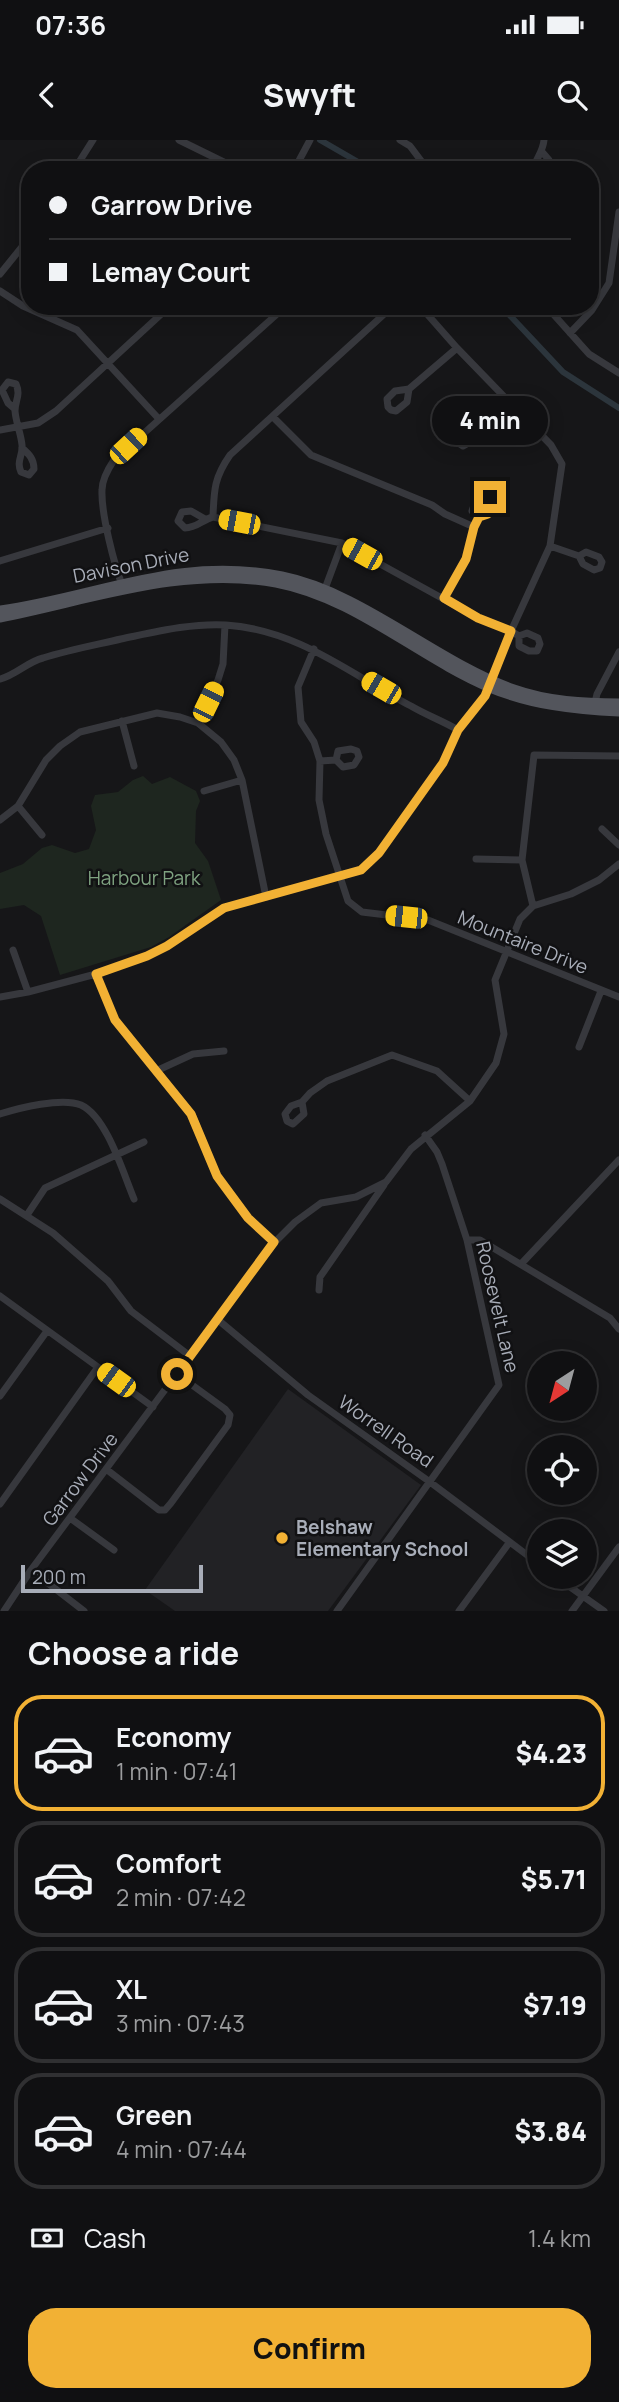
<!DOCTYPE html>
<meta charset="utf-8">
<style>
body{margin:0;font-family:Manrope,sans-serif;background:#19191b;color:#f1f3f6;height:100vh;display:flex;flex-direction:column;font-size:26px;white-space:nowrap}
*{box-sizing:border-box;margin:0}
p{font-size:23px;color:#9c9d9f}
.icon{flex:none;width:38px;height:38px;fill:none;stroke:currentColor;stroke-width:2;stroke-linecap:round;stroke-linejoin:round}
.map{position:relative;height:1471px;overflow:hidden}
.side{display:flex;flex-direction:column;background:#101012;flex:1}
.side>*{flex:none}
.top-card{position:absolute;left:21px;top:21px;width:578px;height:154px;border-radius:28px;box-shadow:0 4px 18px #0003,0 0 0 2px #303032;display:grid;align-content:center;height:154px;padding:0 28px;background:#101012}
.needle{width:46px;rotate:216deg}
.tools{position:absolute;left:527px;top:1211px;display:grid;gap:14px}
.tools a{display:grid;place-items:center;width:70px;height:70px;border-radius:50%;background:#101012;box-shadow:0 4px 18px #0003,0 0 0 2px #303032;font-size:35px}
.scale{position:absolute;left:21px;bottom:18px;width:182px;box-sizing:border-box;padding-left:7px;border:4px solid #a8adb8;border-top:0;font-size:19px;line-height:24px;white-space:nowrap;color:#a8adb8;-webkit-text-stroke:5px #111113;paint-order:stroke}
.end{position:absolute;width:32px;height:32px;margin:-16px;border:9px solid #f2b134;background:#111;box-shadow:0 0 0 4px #111}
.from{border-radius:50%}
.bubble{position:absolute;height:49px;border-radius:24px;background:#101012;box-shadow:0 4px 18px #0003,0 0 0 2px #303032;font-size:23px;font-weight:800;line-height:49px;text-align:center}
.car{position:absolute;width:21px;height:42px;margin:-21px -10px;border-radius:9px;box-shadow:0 0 5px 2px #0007;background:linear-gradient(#f5c518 24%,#345 0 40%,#f5c518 0 76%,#345 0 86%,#f5c518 0)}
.top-card b{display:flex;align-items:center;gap:24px;height:66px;font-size:26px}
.top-card b+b{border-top:2px solid #303032}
.top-card i{width:18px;height:18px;background:#f1f3f6}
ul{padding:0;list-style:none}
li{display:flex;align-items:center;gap:21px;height:116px;margin:0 14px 10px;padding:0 14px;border:4px solid #303032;border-radius:28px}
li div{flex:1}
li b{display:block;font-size:26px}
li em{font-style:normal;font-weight:800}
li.current{border-color:#f2b134}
li>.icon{width:63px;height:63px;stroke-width:1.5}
h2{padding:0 28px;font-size:32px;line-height:84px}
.pay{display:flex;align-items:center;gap:18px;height:77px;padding:0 28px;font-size:26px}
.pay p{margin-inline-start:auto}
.action{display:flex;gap:14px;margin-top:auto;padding:14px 28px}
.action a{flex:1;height:80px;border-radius:28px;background:#f2b134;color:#111;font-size:28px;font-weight:800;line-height:80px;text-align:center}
.status{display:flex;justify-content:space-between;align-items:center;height:49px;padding:0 35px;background:#101012;direction:ltr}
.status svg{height:19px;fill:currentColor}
header{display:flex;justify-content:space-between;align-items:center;height:91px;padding:0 28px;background:#101012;font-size:32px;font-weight:800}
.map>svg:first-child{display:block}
</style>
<div class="status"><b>07:36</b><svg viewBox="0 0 49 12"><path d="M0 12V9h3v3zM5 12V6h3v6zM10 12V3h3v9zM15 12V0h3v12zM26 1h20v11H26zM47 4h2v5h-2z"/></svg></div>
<header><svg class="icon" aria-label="back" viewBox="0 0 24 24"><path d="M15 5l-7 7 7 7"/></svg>Swyft<svg class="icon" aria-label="search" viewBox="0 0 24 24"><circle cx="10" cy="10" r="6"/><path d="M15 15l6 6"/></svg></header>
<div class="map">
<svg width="619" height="1471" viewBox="0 0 619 1471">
<rect width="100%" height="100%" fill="#161618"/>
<path fill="#222225" d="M 288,1249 L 421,1345 L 328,1471 L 175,1471 L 145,1450 Z"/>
<path fill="#1e261f" d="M 143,636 L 152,644 L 170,637 L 196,651 L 200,661 L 196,671 L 195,703 L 208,721 L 221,760 L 169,797 L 151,807 L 60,835 L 41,776 L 24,765 L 0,769 L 0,733 L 23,724 L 42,708 L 52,705 L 75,713 L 89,709 L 96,690 L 91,666 L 95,655 L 118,652 L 133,640 Z"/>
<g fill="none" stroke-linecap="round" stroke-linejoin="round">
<path stroke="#2c353c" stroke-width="6" d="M 320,0 L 372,30
M 501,166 L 563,232 L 619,268"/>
<path stroke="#37383d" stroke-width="7" d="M 179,0 L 240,30
M 400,0 L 410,6 L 428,30
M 543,13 L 549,20 L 549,30
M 74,30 L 93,0
M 294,30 L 310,0
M 533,30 C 536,18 543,12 544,0
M 0,134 L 30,97
M 0,151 L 23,166 L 77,190 L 158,278
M 546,166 L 589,214 L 619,233
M 570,193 L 592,170 L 609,143 L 619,72
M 409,249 L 407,262 L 396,271 L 391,270 L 388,267 L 387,259 L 395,251 L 409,249 L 457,208
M 15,269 L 8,263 L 2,250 L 8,242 L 16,244 C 21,255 15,261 15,271 C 16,283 21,294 22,305 C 23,316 16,321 21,332 L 29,335 L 34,329 C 34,319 29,314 22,308
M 273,277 L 311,315 L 432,365 L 445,374 L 474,387
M 478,283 L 466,285 L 454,292 L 454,300 L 463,306 C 476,300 472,294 478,283 C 482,274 495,264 502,257
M 0,290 L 38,283 L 56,271 L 170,166
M 213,377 C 214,350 214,338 230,315 L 393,166
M 205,379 L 191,371 L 182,372 L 178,381 L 185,388 C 197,388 202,380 213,377 L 342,403 L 478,478 L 511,491 L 519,496 L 519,506 L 529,511 L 537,511 L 540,504 L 538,498 L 527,493 L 519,496
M 550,406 L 579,416 L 583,424 L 594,430 L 600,428 L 602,422 L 599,417 L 586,412 L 579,416
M 0,421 L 108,388
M 123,447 C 114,425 101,373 102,350 C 102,339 108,329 114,320 L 286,166
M 323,454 L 342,403
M 444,458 L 466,419 L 474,387 L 479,377 L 488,374 L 492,361 L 486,354 L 477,357 L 472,371 L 479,377
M 314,509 L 298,547 L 301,582 L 314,602 L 320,621 L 319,660 L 326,694 L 348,761 L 362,772 L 428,780 L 619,857
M 0,539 C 16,535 27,522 43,518 C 68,510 95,505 121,499 C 155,492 191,483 226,485 C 299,490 350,534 411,566 C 426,575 443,581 458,590
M 594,567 L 597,554 L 619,512
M 122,581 L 134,626
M 198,583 L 218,540 L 223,524 L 225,485
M 320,621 L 336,620 L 343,627 L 354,625 L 359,617 L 357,611 L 351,609 L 338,611 L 336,620
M 204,651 L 242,640
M 18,666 L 42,695
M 0,680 L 18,666 L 46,620 L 60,606 L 80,592 L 157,573 L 180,577 L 198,583 L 221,602 L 234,620 L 242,640 L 266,757
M 602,689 L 619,705
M 476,719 L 522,720
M 533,766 L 522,720 L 534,615 L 619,616
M 13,810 L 28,852
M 96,834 L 115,880 L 192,974 L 217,1036 L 248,1078 L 274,1103
M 0,857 L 28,852 L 96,834 L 147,816 L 167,806 L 224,768 L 361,730 L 379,713 L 443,623 L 458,590 L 485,556 L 511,491 L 550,406 L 562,324 L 551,305 L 457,208 L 420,166
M 579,907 L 601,851
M 156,931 L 193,914 L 224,911
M 302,962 L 304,974 L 293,984 L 287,981 L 285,974 L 291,966 L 302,962 L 310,953 L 327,941 L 392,915 L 437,931 L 470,961
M 0,974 C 19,968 62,957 81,965 C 107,977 123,1033 134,1059
M 0,1059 L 53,1093 L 108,1141 L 131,1171 L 190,1216
M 27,1075 L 45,1048 L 144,1002
M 467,1100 L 480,1100 L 610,1178 L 619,1189
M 522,1123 L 619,1020
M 319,1150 L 320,1137 L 384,1045
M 0,1156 L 153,1267
M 217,1179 L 308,1255 L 430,1342 L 539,1424
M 0,1256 L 47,1191
M 106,1329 L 159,1370 L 165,1370 L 171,1363 L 228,1285 L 230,1275 L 225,1269 L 177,1234
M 0,1364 L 98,1227
M 70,1378 L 114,1410
M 31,1430 L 84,1471
M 556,1437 L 604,1471
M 4,1471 L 31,1430 L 274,1103 L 295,1082 L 321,1063 L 356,1057 L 386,1042 L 411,1009 L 470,961 L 496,923 L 504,894 L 495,840 L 520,779 L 533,766 L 571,754 L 599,740 L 619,724
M 337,1471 L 499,1245 L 467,1100 L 442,1024 L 437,1012 L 425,995
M 459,1471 L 509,1403
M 572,1471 L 619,1407"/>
<path stroke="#53555c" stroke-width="9" d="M 0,470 C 99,456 178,415 282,436 C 362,452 436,521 514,549 C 548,561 584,563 619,563
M 0,478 C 91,460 183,426 276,443 C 355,458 417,517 490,548 C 531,565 574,570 619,572"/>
</g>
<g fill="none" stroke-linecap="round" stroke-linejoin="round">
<path stroke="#f2b134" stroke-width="9" d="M 177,1234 L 274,1102 L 248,1078 L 217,1036 L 191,974 L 115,880 L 96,834 L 147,816 L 167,806 L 224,768 L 361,730 L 379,713 L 443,623 L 458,590 L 485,556 L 511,491 L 478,478 L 444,458 L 466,419 L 474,387 L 479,377 L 488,374 L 492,361 L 490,357"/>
</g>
<circle fill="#f2b134" stroke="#111113" stroke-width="2.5" cx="282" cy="1398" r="7"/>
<g text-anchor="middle" stroke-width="5" stroke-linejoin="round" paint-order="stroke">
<g font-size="19" fill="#a8adb8" stroke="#111113">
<text transform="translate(131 425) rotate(-11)" y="7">Davison Drive</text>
<text transform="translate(523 802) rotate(22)" y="7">Mountaire Drive</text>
<text transform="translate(498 1167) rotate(77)" y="7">Roosevelt Lane</text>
<text transform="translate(386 1291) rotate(35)" y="7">Worrell Road</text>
<text transform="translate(80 1339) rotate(-53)" y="7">Garrow Drive</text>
</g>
<g font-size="19" fill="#7fa381" stroke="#111113">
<text x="144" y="745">Harbour Park</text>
</g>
<g font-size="19" font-weight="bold" fill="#a8adb8" stroke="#111113" text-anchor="start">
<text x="296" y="1394">Belshaw<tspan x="296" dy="22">Elementary School</tspan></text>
</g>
</g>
</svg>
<div class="tools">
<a><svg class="needle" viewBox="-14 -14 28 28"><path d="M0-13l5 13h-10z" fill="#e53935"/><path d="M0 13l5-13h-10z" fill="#9c9d9f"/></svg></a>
<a><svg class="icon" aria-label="locate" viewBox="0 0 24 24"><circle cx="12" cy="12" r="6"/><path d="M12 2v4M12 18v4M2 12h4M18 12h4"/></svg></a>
<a><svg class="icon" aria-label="layers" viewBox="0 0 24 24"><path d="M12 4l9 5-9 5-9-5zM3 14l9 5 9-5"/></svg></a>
</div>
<div class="scale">200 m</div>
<i class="end from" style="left:177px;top:1234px"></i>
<i class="end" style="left:490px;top:357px"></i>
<div class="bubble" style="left:432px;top:256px;width:116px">4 min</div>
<i class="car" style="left:128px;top:306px;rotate:47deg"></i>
<i class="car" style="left:239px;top:382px;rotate:281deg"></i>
<i class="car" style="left:362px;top:414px;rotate:299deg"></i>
<i class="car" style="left:381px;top:548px;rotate:300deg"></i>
<i class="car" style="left:208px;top:562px;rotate:26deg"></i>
<i class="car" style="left:406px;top:777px;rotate:276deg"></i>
<i class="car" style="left:116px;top:1240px;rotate:306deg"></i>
<div class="top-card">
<b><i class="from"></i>Garrow Drive</b>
<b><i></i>Lemay Court</b>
</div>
</div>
<section class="side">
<h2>Choose a ride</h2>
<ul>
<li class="current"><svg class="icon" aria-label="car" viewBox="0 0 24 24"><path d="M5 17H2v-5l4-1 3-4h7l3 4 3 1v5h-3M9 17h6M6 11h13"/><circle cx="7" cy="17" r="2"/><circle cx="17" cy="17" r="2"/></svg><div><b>Economy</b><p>1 min · 07:41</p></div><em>$4.23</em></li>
<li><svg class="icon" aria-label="car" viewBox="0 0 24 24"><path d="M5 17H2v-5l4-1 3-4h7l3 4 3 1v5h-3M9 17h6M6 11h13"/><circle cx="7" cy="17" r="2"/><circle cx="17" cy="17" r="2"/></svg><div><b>Comfort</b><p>2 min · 07:42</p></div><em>$5.71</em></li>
<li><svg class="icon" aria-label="car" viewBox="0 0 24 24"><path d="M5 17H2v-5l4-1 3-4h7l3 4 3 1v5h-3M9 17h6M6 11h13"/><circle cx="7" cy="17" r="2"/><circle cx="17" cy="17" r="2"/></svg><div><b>XL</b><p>3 min · 07:43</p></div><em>$7.19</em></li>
<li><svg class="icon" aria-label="car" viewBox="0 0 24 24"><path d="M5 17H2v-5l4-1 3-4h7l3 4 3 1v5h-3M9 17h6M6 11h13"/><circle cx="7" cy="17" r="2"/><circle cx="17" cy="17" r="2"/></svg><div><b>Green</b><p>4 min · 07:44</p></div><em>$3.84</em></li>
</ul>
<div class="pay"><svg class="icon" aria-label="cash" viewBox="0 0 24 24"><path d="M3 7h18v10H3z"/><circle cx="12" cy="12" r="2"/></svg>Cash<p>1.4 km</p></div>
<div class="action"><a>Confirm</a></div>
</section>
